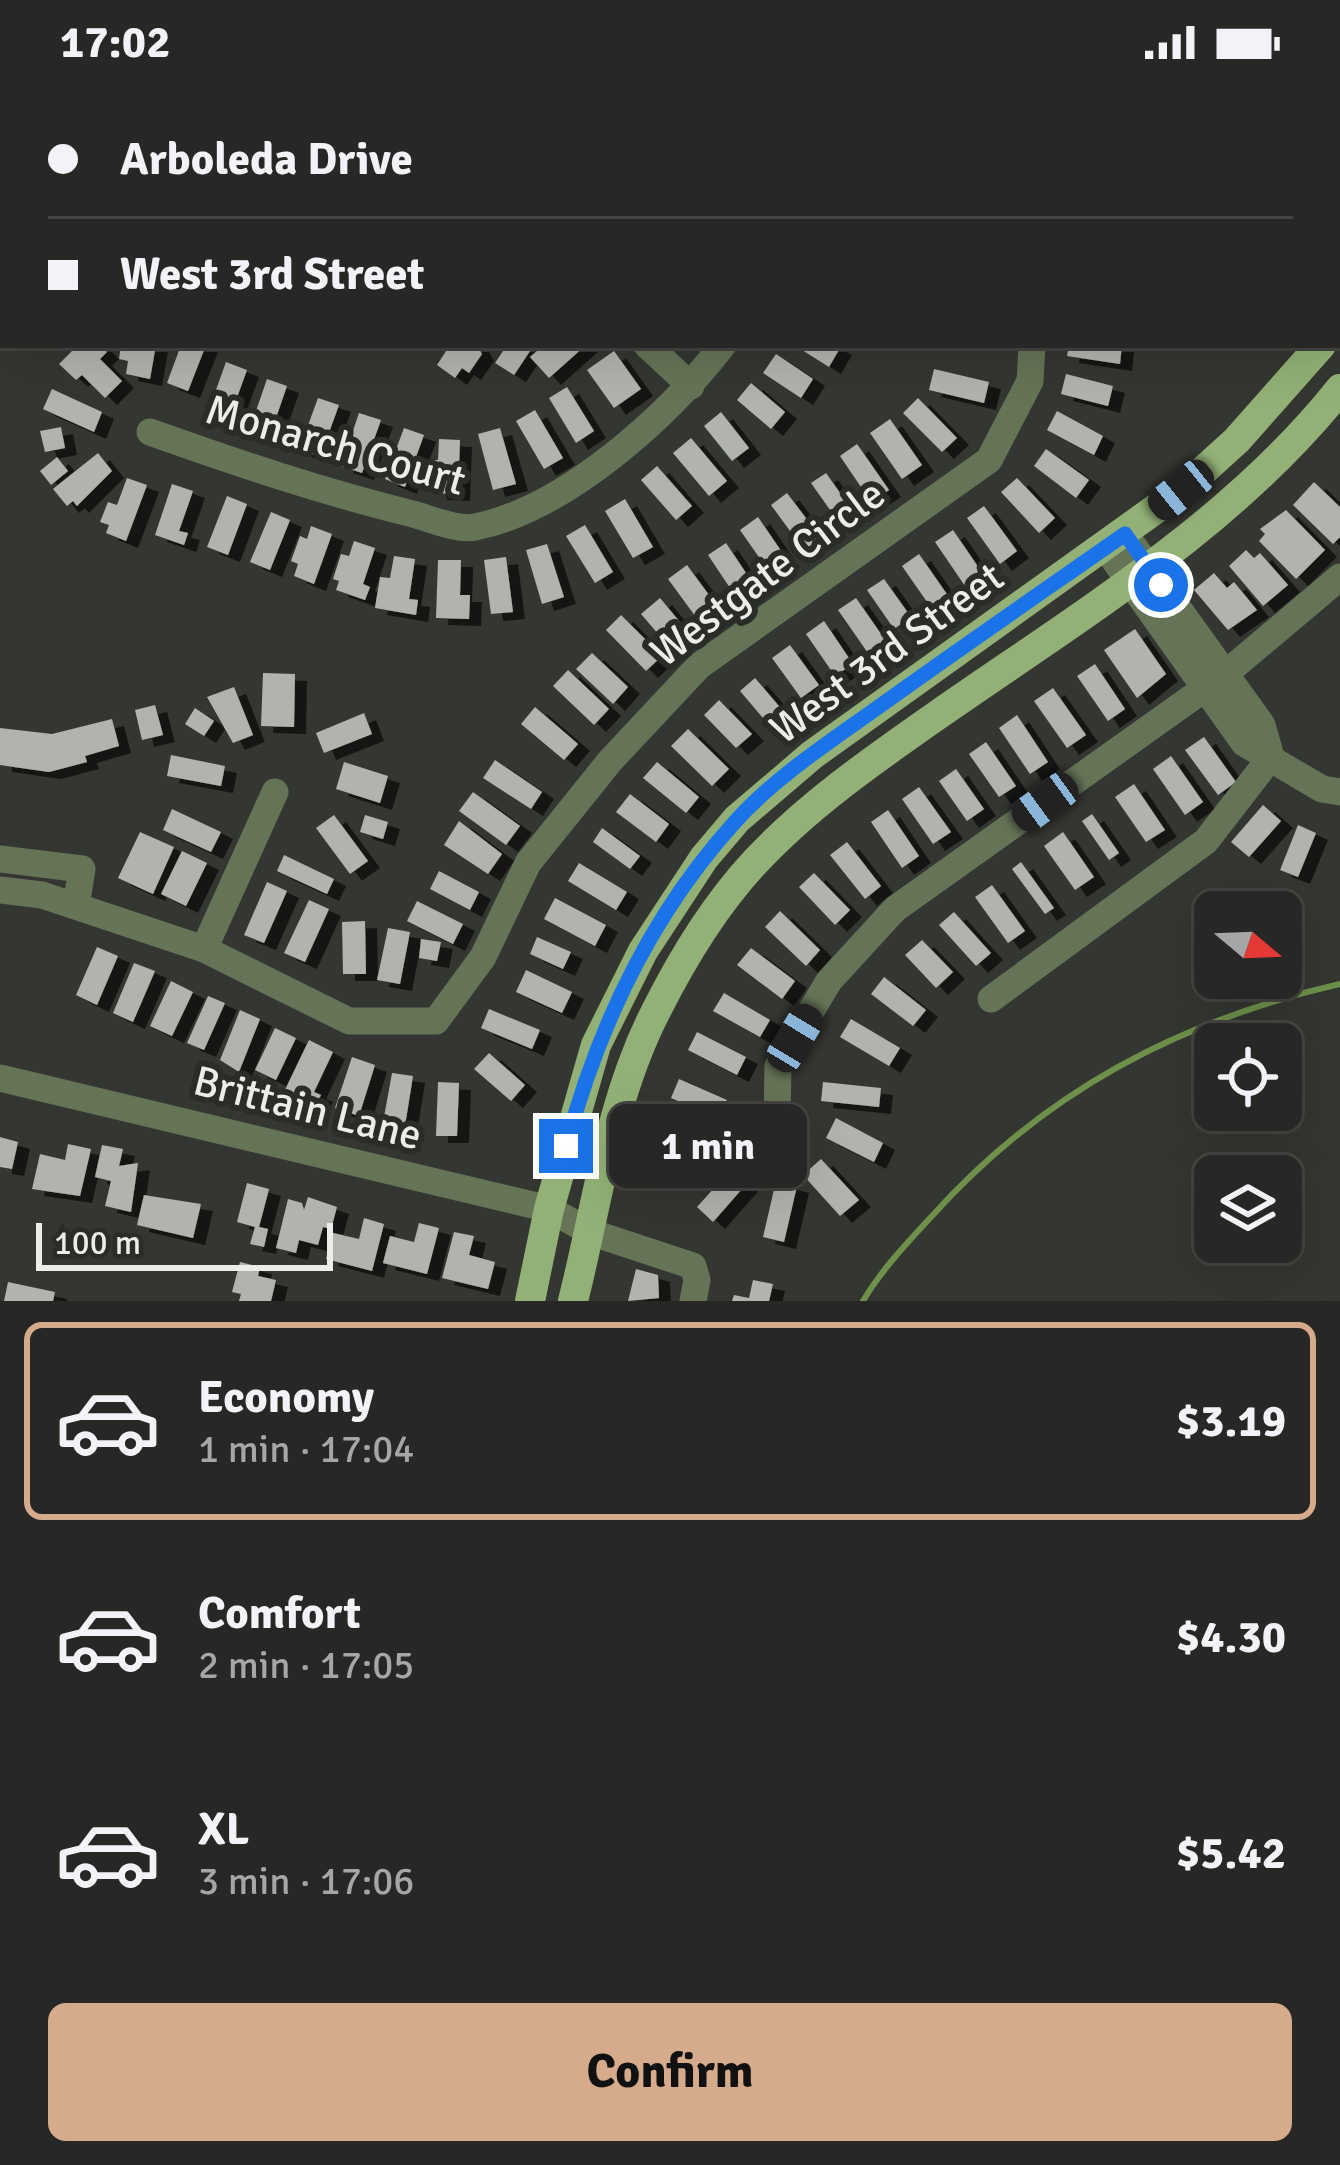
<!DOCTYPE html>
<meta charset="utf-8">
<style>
body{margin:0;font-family:Signika,sans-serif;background:#333432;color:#f1f3f6;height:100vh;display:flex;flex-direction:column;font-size:45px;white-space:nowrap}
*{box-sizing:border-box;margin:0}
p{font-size:39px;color:#a4a6a7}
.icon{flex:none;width:66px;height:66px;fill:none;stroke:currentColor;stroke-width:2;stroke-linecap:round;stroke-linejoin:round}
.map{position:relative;height:1217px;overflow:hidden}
.side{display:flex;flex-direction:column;background:#272825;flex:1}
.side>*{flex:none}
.guide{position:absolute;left:0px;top:0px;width:1341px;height:264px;box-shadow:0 12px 48px #0002,0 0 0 3px #434442;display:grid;align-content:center;height:264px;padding:0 48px;background:#272825}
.needle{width:78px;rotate:109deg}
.tools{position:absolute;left:1194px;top:807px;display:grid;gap:24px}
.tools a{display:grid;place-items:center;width:108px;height:108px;border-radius:18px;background:#272825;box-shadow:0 12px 48px #0002,0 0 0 3px #434442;font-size:60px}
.scale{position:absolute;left:36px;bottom:30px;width:297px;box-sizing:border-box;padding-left:12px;border:6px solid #ebedea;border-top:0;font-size:33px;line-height:42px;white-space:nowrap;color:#ebedea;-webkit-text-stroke:9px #2a2c28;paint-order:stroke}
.end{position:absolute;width:54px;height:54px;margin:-27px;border:15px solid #1a73e8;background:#fff;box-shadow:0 0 0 6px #fff}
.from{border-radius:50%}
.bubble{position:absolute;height:84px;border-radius:18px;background:#272825;box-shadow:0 12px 48px #0002,0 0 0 3px #434442;font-size:39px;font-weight:700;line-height:84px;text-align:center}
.car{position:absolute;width:36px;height:72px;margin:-36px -18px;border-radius:15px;box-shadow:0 0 9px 3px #0007;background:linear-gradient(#222 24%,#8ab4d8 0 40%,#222 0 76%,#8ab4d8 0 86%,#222 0)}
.guide b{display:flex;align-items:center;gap:42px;height:114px;font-size:45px}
.guide b+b{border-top:3px solid #434442}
.guide i{width:30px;height:30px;background:#f1f3f6}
ul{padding:21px 0 0;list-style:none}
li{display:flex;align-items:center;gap:36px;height:198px;margin:0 24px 18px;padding:0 24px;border:6px solid transparent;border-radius:18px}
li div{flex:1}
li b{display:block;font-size:45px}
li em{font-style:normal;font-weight:700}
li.selected{border-color:#d6ab8b}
li>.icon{width:108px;height:108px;stroke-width:1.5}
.button{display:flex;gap:24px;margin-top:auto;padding:24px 48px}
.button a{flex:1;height:138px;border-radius:18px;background:#d6ab8b;color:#111;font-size:48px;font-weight:700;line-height:138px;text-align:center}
.status{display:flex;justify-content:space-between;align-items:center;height:84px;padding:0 60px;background:#272825;direction:ltr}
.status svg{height:33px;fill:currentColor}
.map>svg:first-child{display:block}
</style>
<div class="status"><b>17:02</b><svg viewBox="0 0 49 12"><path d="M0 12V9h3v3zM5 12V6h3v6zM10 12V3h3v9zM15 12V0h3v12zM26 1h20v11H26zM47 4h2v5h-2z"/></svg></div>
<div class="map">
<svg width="1340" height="1217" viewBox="0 0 1340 1217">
<defs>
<filter id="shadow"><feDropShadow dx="12" dy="7" stdDeviation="0" flood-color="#0009"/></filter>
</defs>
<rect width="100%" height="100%" fill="#343631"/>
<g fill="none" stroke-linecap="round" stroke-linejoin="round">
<path stroke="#6d904a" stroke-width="6" d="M 863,1217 C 882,1185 907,1159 932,1132 C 1044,1008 1178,937 1340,900"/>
</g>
<path fill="#b1b4ae" filter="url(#shadow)" d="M 78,261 L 100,261 L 107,268 L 100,275 L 122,297 L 105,314 L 82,291 L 76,296 L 59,280 Z
M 121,261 L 156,261 L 150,295 L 126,290 L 128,277 L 119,275 Z
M 181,261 L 206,261 L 188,307 L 167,299 Z
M 450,261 L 477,261 L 482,270 L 469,289 L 462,284 L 455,294 L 437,281 Z
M 507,261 L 534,261 L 514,291 L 495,279 Z
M 544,261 L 586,261 L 549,294 L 530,273 Z
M 794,261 L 834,261 L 840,264 L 829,283 Z
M 1069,261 L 1122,261 L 1120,280 L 1067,272 Z
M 614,267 L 641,305 L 614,324 L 587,286 Z
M 776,270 L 813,295 L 801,314 L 763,289 Z
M 226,278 L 247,286 L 228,338 L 207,331 Z
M 934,285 L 989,298 L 984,319 L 929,306 Z
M 1066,290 L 1113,302 L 1108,322 L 1061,310 Z
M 267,295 L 287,302 L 269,354 L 249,347 Z
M 751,299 L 785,328 L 771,345 L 737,316 Z
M 567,303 L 594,347 L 576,359 L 549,314 Z
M 52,305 L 102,328 L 94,348 L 43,325 Z
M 318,314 L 339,321 L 320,373 L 299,366 Z
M 918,314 L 957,354 L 942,368 L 903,329 Z
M 535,326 L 563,374 L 544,385 L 516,337 Z
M 1057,327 L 1103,352 L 1094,371 L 1047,346 Z
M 721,328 L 749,364 L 732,377 L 704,342 Z
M 359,329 L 381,336 L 362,389 L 341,382 Z
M 890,335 L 922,381 L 902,395 L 870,349 Z
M 61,343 L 65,364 L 45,368 L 40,347 Z
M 404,344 L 424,351 L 405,403 L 385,395 Z
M 500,344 L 516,400 L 493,406 L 478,350 Z
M 691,354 L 727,397 L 709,412 L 673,369 Z
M 439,355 L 460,356 L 458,410 L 435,409 L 430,376 L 438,376 Z
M 857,360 L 889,406 L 871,418 L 840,372 Z
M 1046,365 L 1089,396 L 1076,414 L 1034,382 Z
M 98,369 L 112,387 L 77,422 L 73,417 L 67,422 L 53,405 Z
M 57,373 L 68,387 L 51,401 L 40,387 Z
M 657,382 L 692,422 L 676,436 L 641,396 Z
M 826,389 L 855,430 L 840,440 L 811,399 Z
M 127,394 L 147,401 L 126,457 L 106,449 L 109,441 L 100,438 L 108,418 L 117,421 Z
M 1017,394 L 1055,434 L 1039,449 L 1001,408 Z
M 1314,398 L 1340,423 L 1340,453 L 1333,460 L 1293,421 Z
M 172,400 L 193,407 L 179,447 L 188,449 L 184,461 L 155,451 Z
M 787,409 L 821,454 L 804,466 L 771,421 Z
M 227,412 L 247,420 L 228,471 L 207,463 Z
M 625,415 L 653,463 L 633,474 L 605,427 Z
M 984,422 L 1017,467 L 1000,480 L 967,434 Z
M 1286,426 L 1325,466 L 1296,495 L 1259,457 L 1265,450 L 1260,445 Z
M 271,428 L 290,436 L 270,486 L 250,478 Z
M 758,433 L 788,477 L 770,489 L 740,446 Z
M 585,441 L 613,488 L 595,499 L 566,452 Z
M 311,442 L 332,450 L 314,500 L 294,492 L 298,480 L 291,477 L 300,452 L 307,455 Z
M 953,446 L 983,490 L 965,502 L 935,458 Z
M 354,457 L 375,464 L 363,500 L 370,503 L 365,516 L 336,506 L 339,497 L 333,495 L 341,470 L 349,472 Z
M 726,459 L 754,501 L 736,513 L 708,471 Z
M 547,460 L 564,513 L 542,520 L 526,466 Z
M 1246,466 L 1254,474 L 1260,469 L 1288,501 L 1263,522 L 1229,482 Z
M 919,470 L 951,516 L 934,528 L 902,482 Z
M 394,472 L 415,475 L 409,515 L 418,516 L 416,531 L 375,524 L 380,493 L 390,494 Z
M 506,473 L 513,528 L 491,530 L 484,476 Z
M 438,476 L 461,476 L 460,511 L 470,511 L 469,535 L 436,534 Z
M 687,481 L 720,526 L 701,540 L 668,495 Z
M 1214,489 L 1227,504 L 1234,498 L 1257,526 L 1228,546 L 1194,506 Z
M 884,495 L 911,533 L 894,545 L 867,506 Z
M 660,514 L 689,549 L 671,565 L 641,530 Z
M 856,514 L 888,560 L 870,572 L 838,526 Z
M 621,531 L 662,572 L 646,587 L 606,546 Z
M 824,537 L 853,580 L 835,592 L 806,550 Z
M 1135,545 L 1166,590 L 1137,614 L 1104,566 Z
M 790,561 L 819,601 L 801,614 L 772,574 Z
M 592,569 L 628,603 L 613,620 L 576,585 Z
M 1095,580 L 1125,625 L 1108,637 L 1077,592 Z
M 568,586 L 609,625 L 594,641 L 553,602 Z
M 263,589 L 295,590 L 294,643 L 261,642 Z
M 755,594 L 784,628 L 769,641 L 740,607 Z
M 234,603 L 253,651 L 233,659 L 207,613 Z
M 1053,604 L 1086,651 L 1067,664 L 1034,617 Z
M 719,616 L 752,650 L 736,664 L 704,631 Z
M 155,621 L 163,651 L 142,656 L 135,626 Z
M 535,623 L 578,660 L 564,676 L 521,640 Z
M 195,624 L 214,637 L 204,652 L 185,640 Z
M 364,629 L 372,650 L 324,669 L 316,649 Z
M 1017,631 L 1048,678 L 1030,690 L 999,644 Z
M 112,635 L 119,662 L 85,672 L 87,678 L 49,688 L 0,681 L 0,644 L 52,650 Z
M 688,645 L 729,685 L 712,702 L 671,662 Z
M 1204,653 L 1236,698 L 1218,711 L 1185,666 Z
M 986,658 L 1016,702 L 999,713 L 969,670 Z
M 171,671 L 225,682 L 221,702 L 167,692 Z
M 1171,672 L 1203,718 L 1185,731 L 1153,685 Z
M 495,676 L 542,708 L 531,725 L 483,694 Z
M 344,678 L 388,692 L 380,719 L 336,705 Z
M 657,678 L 699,713 L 686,729 L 643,694 Z
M 956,685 L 984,725 L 967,737 L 939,697 Z
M 1134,700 L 1165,746 L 1146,758 L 1115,713 Z
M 919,703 L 951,748 L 933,760 L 902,715 Z
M 473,708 L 520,742 L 506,761 L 459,727 Z
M 630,710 L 669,740 L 656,758 L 616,728 Z
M 1263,721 L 1281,737 L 1249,773 L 1231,758 Z
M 172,725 L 221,748 L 211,768 L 163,746 Z
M 888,726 L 919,772 L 902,784 L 871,738 Z
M 1092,730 L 1119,769 L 1109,776 L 1082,737 Z
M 334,731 L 368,777 L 350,790 L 316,744 Z
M 365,731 L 388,738 L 383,755 L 360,748 Z
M 459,737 L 502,770 L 488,790 L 444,761 Z
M 1298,741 L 1316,749 L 1298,793 L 1280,786 Z
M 602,744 L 640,772 L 630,785 L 593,758 Z
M 140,748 L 174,763 L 153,810 L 118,794 Z
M 1063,748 L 1094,793 L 1075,806 L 1044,762 Z
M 847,758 L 881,802 L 865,815 L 830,771 Z
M 182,767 L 207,779 L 186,822 L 161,810 Z
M 284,771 L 334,795 L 327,810 L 277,787 Z
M 1021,778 L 1054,824 L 1045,830 L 1012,785 Z
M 579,779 L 627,808 L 616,826 L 568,797 Z
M 439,787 L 479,808 L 470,826 L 430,805 Z
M 814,789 L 850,826 L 835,841 L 799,803 Z
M 267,798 L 287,807 L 264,859 L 244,851 Z
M 992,801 L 1025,847 L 1008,859 L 975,813 Z
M 555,814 L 606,841 L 595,862 L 544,835 Z
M 309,816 L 329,825 L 305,878 L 284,869 Z
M 417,817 L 463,840 L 453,860 L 407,837 Z
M 780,827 L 820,866 L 806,882 L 765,843 Z
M 954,828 L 991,869 L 976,882 L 939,841 Z
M 365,837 L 366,890 L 343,890 L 342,838 Z
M 388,844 L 410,848 L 400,900 L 377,896 Z
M 537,853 L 571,868 L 563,885 L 530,870 Z
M 421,855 L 441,858 L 437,877 L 419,874 Z
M 922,856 L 953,888 L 936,904 L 905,871 Z
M 97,863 L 118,872 L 97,921 L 76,911 Z
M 751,864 L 795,897 L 782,915 L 737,881 Z
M 134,879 L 155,887 L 133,938 L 113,929 Z
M 526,886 L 572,908 L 562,929 L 516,908 Z
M 884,893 L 926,926 L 913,942 L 871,910 Z
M 171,897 L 193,908 L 172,952 L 150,942 Z
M 724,909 L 770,936 L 760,953 L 713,927 Z
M 208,912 L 225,919 L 204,966 L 187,959 Z
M 489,925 L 540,946 L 532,965 L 481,944 Z
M 240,926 L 260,935 L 239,988 L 220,976 Z
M 851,935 L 900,964 L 889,982 L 840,953 Z
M 275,944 L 296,954 L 276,996 L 255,986 Z
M 697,948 L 746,973 L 737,991 L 688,966 Z
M 309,956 L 333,968 L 314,1008 L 321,1011 L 315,1023 L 284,1008 Z
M 489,969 L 525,1001 L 511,1017 L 474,985 Z
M 352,973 L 375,981 L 359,1032 L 335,1024 Z
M 392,989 L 413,992 L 404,1048 L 382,1044 Z
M 679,995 L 727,1016 L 718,1034 L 671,1014 Z
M 438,998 L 459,999 L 457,1052 L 436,1052 Z
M 823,998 L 881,1004 L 879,1023 L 821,1017 Z
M 836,1034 L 883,1059 L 874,1078 L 826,1054 Z
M 0,1053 L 18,1058 L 12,1085 L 0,1083 Z
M 723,1053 L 729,1074 L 676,1087 L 671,1066 Z
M 68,1060 L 91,1065 L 80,1112 L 32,1105 L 40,1070 L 65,1076 Z
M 102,1061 L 123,1065 L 119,1082 L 138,1079 L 131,1128 L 105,1122 L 111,1097 L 95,1093 Z
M 821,1075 L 859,1116 L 840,1132 L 803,1091 Z
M 733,1083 L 749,1097 L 713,1138 L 697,1123 Z
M 776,1097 L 797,1102 L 784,1158 L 763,1153 Z
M 247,1099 L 269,1105 L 259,1143 L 268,1145 L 264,1163 L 250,1160 L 255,1143 L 237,1138 Z
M 144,1111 L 201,1120 L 193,1154 L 137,1141 Z
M 308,1113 L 337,1123 L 331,1145 L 323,1143 L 318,1161 L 299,1156 L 296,1169 L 276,1164 L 288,1115 L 302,1119 L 304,1126 Z
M 364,1134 L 384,1140 L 372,1187 L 326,1175 L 333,1149 L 359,1155 Z
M 419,1139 L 439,1144 L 427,1190 L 383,1179 L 390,1152 L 414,1158 Z
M 454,1148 L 474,1152 L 469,1171 L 495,1178 L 488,1205 L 442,1194 Z
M 240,1178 L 260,1183 L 258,1192 L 276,1196 L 271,1217 L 239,1217 L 241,1210 L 232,1208 Z
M 636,1185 L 658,1191 L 659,1214 L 628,1217 Z
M 753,1196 L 773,1200 L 769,1217 L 732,1217 L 734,1211 L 749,1214 Z
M 8,1198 L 55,1208 L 53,1217 L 4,1217 Z"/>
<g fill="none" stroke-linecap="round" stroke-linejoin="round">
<path stroke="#657457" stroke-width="27" d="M 661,0 L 671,3
M 0,26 L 3,32
M 0,123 L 3,119
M 647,261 L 691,302
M 150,348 C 237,379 323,408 413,430 C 431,435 458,447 475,443 C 566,425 668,332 723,261
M 1125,450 L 1262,641 L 1271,673
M 1105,463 L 1244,659 L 1322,705 L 1340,708
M 0,775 L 82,785 L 76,822
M 0,806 L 42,811 L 204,865 L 349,937 L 436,937 L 483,873 L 528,779 L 610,677 L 699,582 L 989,376 L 1030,297 L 1032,261
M 204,865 L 275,708
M 991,915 L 1206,757 L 1271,673
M 0,994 L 549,1125 L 590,1148 L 693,1182 L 697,1196 L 693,1217
M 777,1038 L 778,982 L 829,897 L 895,825 L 1225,590 L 1340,493"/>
<path stroke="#93b176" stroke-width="30" d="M 1338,239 L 1340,236
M 530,1217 L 549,1125 L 596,961 L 643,867 L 704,774 L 737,735 L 812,671 L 1182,406 L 1237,356 L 1321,261
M 573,1217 C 597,1122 610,1017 655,929 C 681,877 715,821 755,778 C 809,720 875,675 939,630 C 1078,533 1233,440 1340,305"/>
</g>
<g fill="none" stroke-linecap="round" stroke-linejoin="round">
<path stroke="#1a73e8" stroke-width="15" d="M 566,1062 C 598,943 650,832 734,739 C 774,694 828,659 877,624 C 959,565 1042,508 1125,450 L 1161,501"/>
</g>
<g text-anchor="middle" stroke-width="12" stroke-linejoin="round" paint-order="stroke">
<g font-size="42" fill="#ebedea" stroke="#2a2c28">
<text transform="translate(336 360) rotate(16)" y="15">Monarch Court</text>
<text transform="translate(767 488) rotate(-37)" y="15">Westgate Circle</text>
<text transform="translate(886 568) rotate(-36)" y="15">West 3rd Street</text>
<text transform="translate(308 1023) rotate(14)" y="15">Brittain Lane</text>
</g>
</g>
</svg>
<div class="tools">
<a><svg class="needle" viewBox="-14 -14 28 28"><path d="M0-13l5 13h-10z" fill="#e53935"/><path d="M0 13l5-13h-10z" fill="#a4a6a7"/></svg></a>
<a><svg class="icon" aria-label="locate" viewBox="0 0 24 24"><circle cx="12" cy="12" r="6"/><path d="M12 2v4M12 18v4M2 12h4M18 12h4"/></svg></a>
<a><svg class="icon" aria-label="layers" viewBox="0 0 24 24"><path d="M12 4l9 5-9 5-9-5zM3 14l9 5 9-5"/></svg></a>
</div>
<div class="scale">100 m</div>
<i class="end from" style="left:1161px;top:501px"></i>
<i class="end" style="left:566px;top:1062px"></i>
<div class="bubble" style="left:609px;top:1020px;width:198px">1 min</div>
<i class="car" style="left:1181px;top:406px;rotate:231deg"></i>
<i class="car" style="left:1045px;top:718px;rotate:234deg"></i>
<i class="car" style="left:795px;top:954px;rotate:31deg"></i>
<div class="guide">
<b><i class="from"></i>Arboleda Drive</b>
<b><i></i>West 3rd Street</b>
</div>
</div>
<section class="side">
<ul>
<li class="selected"><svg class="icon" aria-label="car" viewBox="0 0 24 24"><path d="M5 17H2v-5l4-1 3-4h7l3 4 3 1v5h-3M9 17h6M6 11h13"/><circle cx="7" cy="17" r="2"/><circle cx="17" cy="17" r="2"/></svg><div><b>Economy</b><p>1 min · 17:04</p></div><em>$3.19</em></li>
<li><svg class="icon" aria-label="car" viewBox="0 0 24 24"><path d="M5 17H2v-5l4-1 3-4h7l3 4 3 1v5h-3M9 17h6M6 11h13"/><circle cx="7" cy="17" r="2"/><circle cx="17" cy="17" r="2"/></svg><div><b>Comfort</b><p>2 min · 17:05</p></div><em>$4.30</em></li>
<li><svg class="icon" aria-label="car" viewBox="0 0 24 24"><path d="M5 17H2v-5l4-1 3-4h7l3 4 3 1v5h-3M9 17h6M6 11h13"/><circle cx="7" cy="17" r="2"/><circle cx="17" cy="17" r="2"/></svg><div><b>XL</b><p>3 min · 17:06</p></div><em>$5.42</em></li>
</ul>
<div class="button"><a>Confirm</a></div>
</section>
